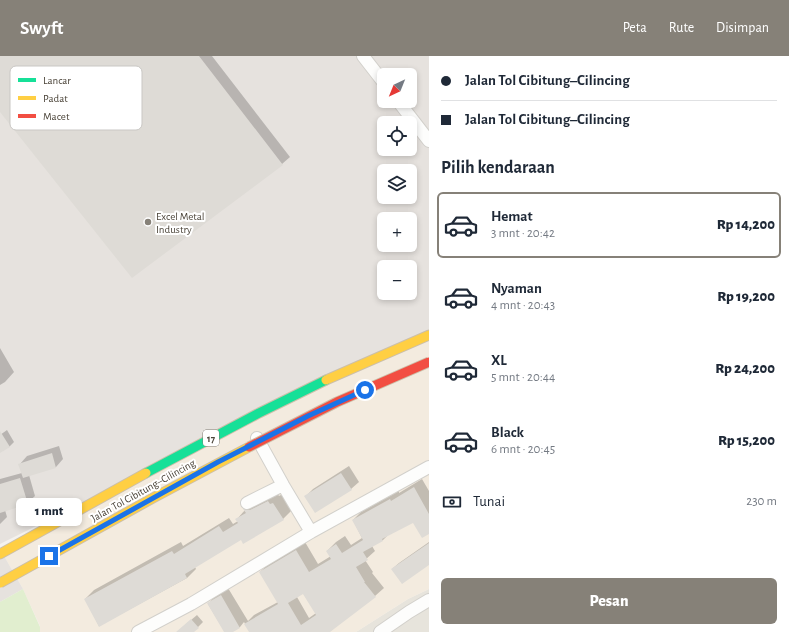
<!DOCTYPE html>
<html lang="id">
<meta charset="utf-8">
<style>
body{margin:0;font-family:"Alegreya Sans",sans-serif;background:#f6f6f7;color:#1f2937;height:100vh;display:flex;flex-direction:column;font-size:15px;white-space:nowrap}
*{box-sizing:border-box;margin:0}
p{font-size:13px;color:#747a83}
.icon{flex:none;width:22px;height:22px;fill:none;stroke:currentColor;stroke-width:2;stroke-linecap:round;stroke-linejoin:round}
.map{position:relative;flex:1;overflow:hidden}
.drawer{display:flex;flex-direction:column;background:#fff;width:360px}
.drawer>*{flex:none}
.top-card{display:grid;align-content:center;height:88px;padding:0 12px;background:#fff}
.needle{width:26px;rotate:223deg}
.controls{position:absolute;left:377px;top:12px;display:grid;gap:8px}
.controls a{display:grid;place-items:center;width:40px;height:40px;border-radius:6px;background:#fff;box-shadow:0 2px 6px #0003;font-size:20px}
.end{position:absolute;width:18px;height:18px;margin:-9px;border:5px solid #1a73e8;background:#fff;box-shadow:0 0 0 2px #fff}
.from{border-radius:50%}
.bubble{position:absolute;height:28px;border-radius:6px;background:#fff;box-shadow:0 2px 6px #0003;font-size:13px;font-weight:800;line-height:28px;text-align:center}
.top-card b{display:flex;align-items:center;gap:14px;height:38px;font-size:15px}
.top-card b+b{border-top:1px solid #e0e1e3}
.top-card i{width:10px;height:10px;background:#1f2937}
ul{padding:0;list-style:none}
li{display:flex;align-items:center;gap:12px;height:66px;margin:0 8px 6px;padding:0 4px;border:2px solid transparent;border-radius:6px}
li div{flex:1}
li b{display:block;font-size:15px}
li em{font-style:normal;font-weight:800}
li.on{border-color:#868178}
li>.icon{width:36px;height:36px;stroke-width:1.5}
h2{padding:0 12px;font-size:18px;line-height:48px}
.pay{display:flex;align-items:center;gap:10px;height:44px;padding:0 12px;font-size:15px}
.pay p{margin-inline-start:auto}
.primary-button{display:flex;gap:8px;margin-top:auto;padding:8px 12px}
.primary-button a{flex:1;height:46px;border-radius:6px;background:#868178;color:#fff;font-size:16px;font-weight:800;line-height:46px;text-align:center}
header{display:flex;align-items:center;gap:24px;box-sizing:border-box;height:56px;padding:0 20px;background:#868178;color:#fff}
header strong{font-size:19px}
nav{display:flex;gap:22px;margin-inline-start:auto;font-size:14px}
main{display:flex;flex:1;min-height:0}
.map>svg:first-child{display:block}
</style>
<header>
<strong>Swyft</strong>
<nav><a>Peta</a><a>Rute</a><a>Disimpan</a></nav>
</header>
<main>
<div class="map">
<svg width="429" height="576" viewBox="0 0 429 576">
<rect width="100%" height="100%" fill="#f4f2ee"/>
<path fill="#e7e4dc" d="M 429,533 L 429,576 L 356,576 L 408,543 Z"/>
<path fill="#f3ebdf" d="M 429,274 L 429,533 L 408,543 L 356,576 L 40,576 L 40,570 L 23,533 L 0,493 Z"/>
<path fill="#e6e2de" fill-rule="evenodd" d="M 0,0 L 429,0 L 429,274 L 0,488 ZM 384,19 L 410,19 L 410,45 L 384,45 ZM 384,67 L 410,67 L 410,93 L 384,93 ZM 384,115 L 410,115 L 410,141 L 384,141 ZM 384,163 L 410,163 L 410,189 L 384,189 ZM 384,211 L 410,211 L 410,237 L 384,237 Z
M 0,493 L 23,533 L 0,546 Z"/>
<path fill="#e1eecf" d="M 23,533 L 40,571 L 40,576 L 0,576 L 0,546 Z"/>
<path fill="#0003" fill-rule="evenodd" d="M 0,0 L 212,0 L 290,101 L 282,108 L 0,54 Z
M 0,292 L 14,316 L 5,326 L 0,329 Z
M 7,374 L 14,386 L 9,391 L 0,396 L 0,379 Z
M 59,390 L 63,403 L 56,411 L 29,419 L 35,440 L 27,447 L 5,454 L 7,461 L 0,468 L 0,423 L 22,417 L 20,408 L 27,400 Z
M 349,410 L 359,426 L 351,433 L 306,440 L 313,433 Z
M 422,423 L 429,435 L 429,477 L 413,465 L 388,479 L 383,484 L 372,490 L 375,495 L 365,504 L 373,516 L 372,517 L 384,532 L 375,540 L 329,576 L 250,576 L 244,566 L 240,571 L 231,576 L 225,576 L 208,548 L 215,540 L 228,532 L 248,565 L 254,559 L 278,546 L 260,516 L 269,507 L 305,486 L 318,508 L 331,500 L 327,495 L 336,486 L 345,480 L 351,489 L 362,482 L 353,464 L 361,456 L 399,435 L 399,437 ZM 303,537 L 316,557 L 309,562 L 297,541 Z
M 277,437 L 279,440 L 283,438 L 292,454 L 283,463 L 241,483 L 195,511 L 196,513 L 187,522 L 99,570 L 85,543 L 94,534 L 181,486 L 183,490 L 229,462 L 233,468 L 238,465 L 237,463 L 253,445 Z
M 429,486 L 429,508 L 392,513 L 399,507 Z
M 197,559 L 203,566 L 193,576 L 181,576 L 184,570 Z"/>
<path fill="#dedbd6" fill-rule="evenodd" d="M 0,0 L 199,0 L 283,109 L 132,222 L 0,56 Z
M 0,375 L 10,391 L 0,397 Z
M 52,397 L 56,412 L 23,422 L 18,408 Z
M 341,417 L 352,434 L 315,457 L 304,440 Z
M 20,422 L 28,448 L 0,457 L 0,428 Z
M 414,431 L 429,458 L 429,478 L 422,482 L 413,467 L 382,483 L 383,485 L 363,496 L 368,504 L 356,511 L 365,526 L 364,526 L 376,541 L 330,576 L 249,576 L 244,568 L 278,548 L 259,516 L 296,494 L 309,516 L 331,503 L 326,495 L 336,488 L 342,497 L 363,484 L 352,464 L 390,443 L 391,445 ZM 303,538 L 316,559 L 301,569 L 288,547 Z
M 268,445 L 270,448 L 273,447 L 284,464 L 243,488 L 241,484 L 185,518 L 187,522 L 99,571 L 84,543 L 172,495 L 174,498 L 219,470 L 223,476 L 238,467 L 235,463 L 246,457 L 243,453 L 247,454 L 250,454 Z
M 429,487 L 429,509 L 402,528 L 391,513 Z
M 221,539 L 240,572 L 233,576 L 224,576 L 207,547 Z
M 191,563 L 199,572 L 194,576 L 176,576 Z"/>
<g fill="none" stroke-linecap="round" stroke-linejoin="round">
<g stroke="#d2d0cb" stroke-width="14">
<path id="street" d="M 363,0 L 384,27
M 398,45 L 429,85
M 257,382 L 283,429 L 311,476
M 247,447 L 283,429
M 138,576 L 191,548 L 311,476 L 429,411
M 380,576 L 409,556 L 429,544"/>
</g>
<g stroke="#ccbfa9" stroke-width="11">
<path id="fast" d="M 146,417 L 259,357 L 326,324"/>
</g>
<g stroke="#ccbfa9" stroke-width="11">
<path id="slow" d="M 326,324 L 429,279
M 0,498 L 146,417"/>
</g>
<use href="#street" stroke="#fdfdfc" stroke-width="12"/>
<use href="#fast" stroke="#16e098" stroke-width="9"/>
<use href="#slow" stroke="#ffcf43" stroke-width="9"/>
<g stroke="#ccbfa9" stroke-width="11" stroke-linecap="butt">
<path id="slow-bridge" d="M 0,527 L 153,442 L 249,391"/>
</g>
<g stroke="#ccbfa9" stroke-width="11" stroke-linecap="butt">
<path id="jam-bridge" d="M 249,391 L 337,346 L 429,306"/>
</g>
<use href="#slow-bridge" stroke="#ffcf43" stroke-width="9"/>
<use href="#jam-bridge" stroke="#f24e42" stroke-width="9"/>
</g>
<g fill="none" stroke-linecap="round" stroke-linejoin="round">
<path stroke="#1a73e8" stroke-width="5" d="M 49,500 L 218,406 L 308,360 L 365,334"/>
</g>
<circle fill="#868178" stroke="#fff" stroke-width="1.5" cx="148" cy="166" r="4"/>
<g text-anchor="middle" stroke-width="4" stroke-linejoin="round" paint-order="stroke">
<rect fill="#fff" stroke="#817c74" stroke-width="1" x="203" y="374" width="16" height="16" rx="3"/>
<g font-size="10" font-weight="bold" fill="#4b4439">
<text x="211" y="386">17</text>
</g>
<g font-size="11" fill="#4b4439" stroke="#fff" text-anchor="start">
<text x="156" y="164">Excel Metal<tspan x="156" dy="13">Industry</tspan></text>
</g>
<g font-size="11" fill="#4b4439" stroke="#fff">
<text transform="translate(143 434) rotate(-29)" y="4">Jalan Tol Cibitung–Cilincing</text>
</g>
</g>
<rect x="10" y="10" width="132" height="64" rx="6" fill="#fff" stroke="#c9c7c4" stroke-width="1"/>
<rect x="18" y="22" width="18" height="4" fill="#16e098"/>
<rect x="18" y="40" width="18" height="4" fill="#ffcf43"/>
<rect x="18" y="58" width="18" height="4" fill="#f24e42"/>
<g font-size="11" fill="#4b4439">
<text x="43" y="28">Lancar</text>
<text x="43" y="46">Padat</text>
<text x="43" y="64">Macet</text>
</g>
</svg>
<div class="controls">
<a><svg class="needle" viewBox="-14 -14 28 28"><path d="M0-13l5 13h-10z" fill="#e53935"/><path d="M0 13l5-13h-10z" fill="#747a83"/></svg></a>
<a><svg class="icon" aria-label="locate" viewBox="0 0 24 24"><circle cx="12" cy="12" r="6"/><path d="M12 2v4M12 18v4M2 12h4M18 12h4"/></svg></a>
<a><svg class="icon" aria-label="layers" viewBox="0 0 24 24"><path d="M12 4l9 5-9 5-9-5zM3 14l9 5 9-5"/></svg></a>
<a>+</a>
<a>−</a>
</div>
<i class="end from" style="left:365px;top:334px"></i>
<i class="end" style="left:49px;top:500px"></i>
<div class="bubble" style="left:16px;top:442px;width:66px">1 mnt</div>
</div>
<section class="drawer">
<div class="top-card">
<b><i class="from"></i>Jalan Tol Cibitung–Cilincing</b>
<b><i></i>Jalan Tol Cibitung–Cilincing</b>
</div>
<h2>Pilih kendaraan</h2>
<ul>
<li class="on"><svg class="icon" aria-label="car" viewBox="0 0 24 24"><path d="M5 17H2v-5l4-1 3-4h7l3 4 3 1v5h-3M9 17h6M6 11h13"/><circle cx="7" cy="17" r="2"/><circle cx="17" cy="17" r="2"/></svg><div><b>Hemat</b><p>3 mnt · 20:42</p></div><em>Rp 14,200</em></li>
<li><svg class="icon" aria-label="car" viewBox="0 0 24 24"><path d="M5 17H2v-5l4-1 3-4h7l3 4 3 1v5h-3M9 17h6M6 11h13"/><circle cx="7" cy="17" r="2"/><circle cx="17" cy="17" r="2"/></svg><div><b>Nyaman</b><p>4 mnt · 20:43</p></div><em>Rp 19,200</em></li>
<li><svg class="icon" aria-label="car" viewBox="0 0 24 24"><path d="M5 17H2v-5l4-1 3-4h7l3 4 3 1v5h-3M9 17h6M6 11h13"/><circle cx="7" cy="17" r="2"/><circle cx="17" cy="17" r="2"/></svg><div><b>XL</b><p>5 mnt · 20:44</p></div><em>Rp 24,200</em></li>
<li><svg class="icon" aria-label="car" viewBox="0 0 24 24"><path d="M5 17H2v-5l4-1 3-4h7l3 4 3 1v5h-3M9 17h6M6 11h13"/><circle cx="7" cy="17" r="2"/><circle cx="17" cy="17" r="2"/></svg><div><b>Black</b><p>6 mnt · 20:45</p></div><em>Rp 15,200</em></li>
</ul>
<div class="pay"><svg class="icon" aria-label="cash" viewBox="0 0 24 24"><path d="M3 7h18v10H3z"/><circle cx="12" cy="12" r="2"/></svg>Tunai<p>230 m</p></div>
<div class="primary-button"><a>Pesan</a></div>
</section>
</main>
